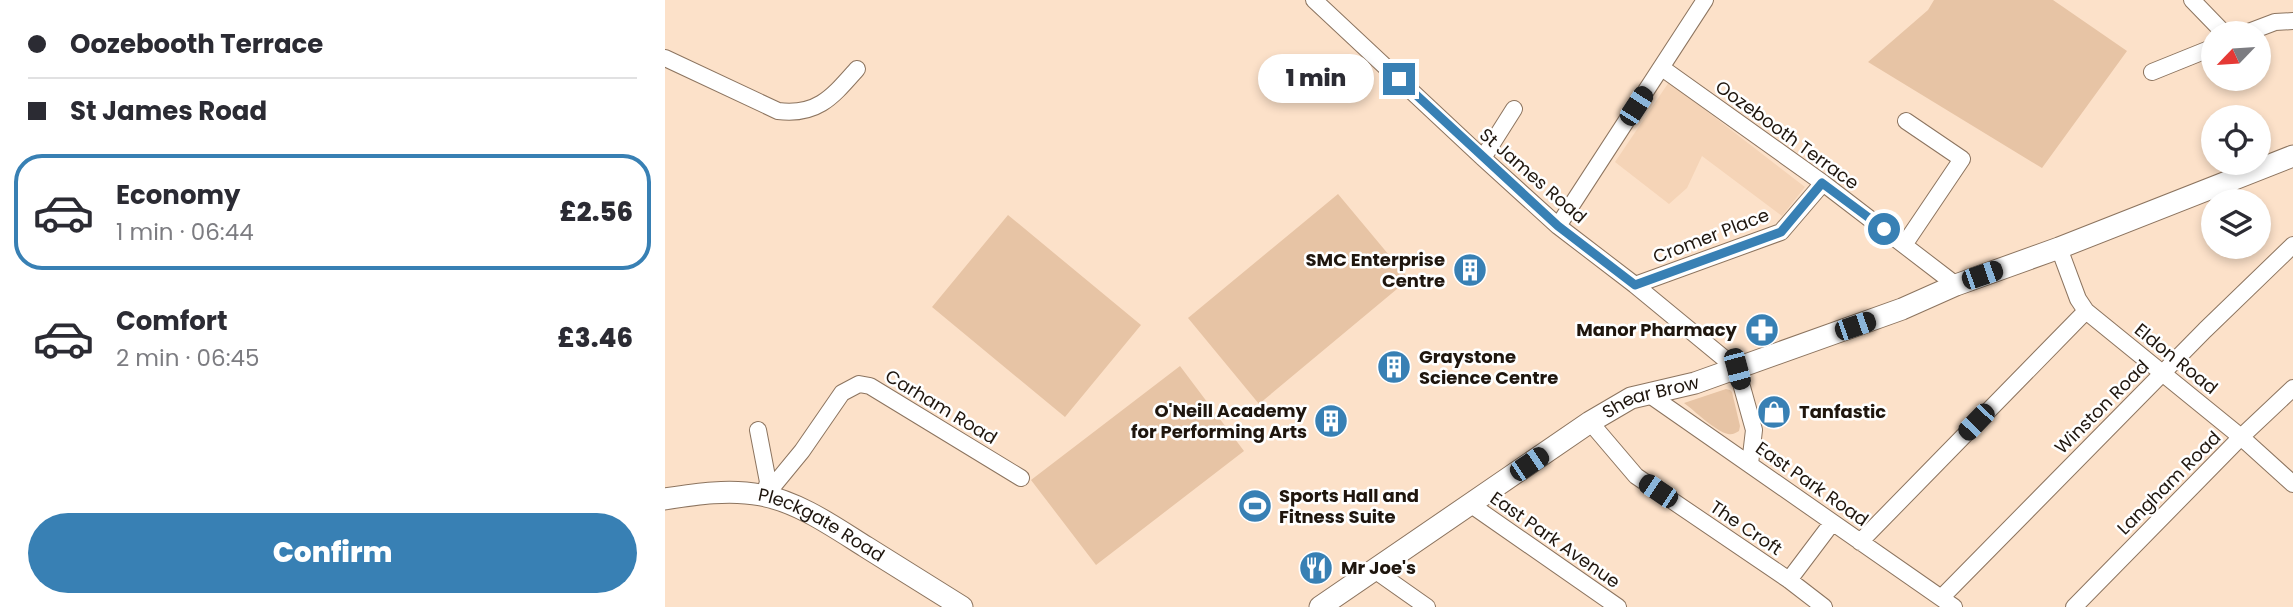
<!DOCTYPE html>
<meta charset="utf-8">
<style>
body{margin:0;font-family:Poppins,sans-serif;background:#f2f2f3;color:#2b2b33;height:100vh;display:flex;flex-direction:column;font-size:26px;white-space:nowrap}
*{box-sizing:border-box;margin:0}
p{font-size:23px;color:#7c7c81}
.icon{flex:none;width:38px;height:38px;fill:none;stroke:currentColor;stroke-width:2;stroke-linecap:round;stroke-linejoin:round}
.map{position:relative;flex:1;overflow:hidden}
.panel{display:flex;flex-direction:column;background:#fff;width:665px}
.panel>*{flex:none}
.hud{display:grid;align-content:center;height:154px;padding:0 28px;background:#fff}
.needle{width:46px;rotate:245deg}
.buttons{position:absolute;left:1536px;top:21px;display:grid;gap:14px}
.buttons a{display:grid;place-items:center;width:70px;height:70px;border-radius:50%;background:#fff;box-shadow:0 4px 10px #0003;font-size:35px}
.end{position:absolute;width:32px;height:32px;margin:-16px;border:9px solid #3880b4;background:#fff;box-shadow:0 0 0 4px #fff}
.from{border-radius:50%}
.bubble{position:absolute;height:49px;border-radius:24px;background:#fff;box-shadow:0 4px 10px #0003;font-size:23px;font-weight:800;line-height:49px;text-align:center}
.car{position:absolute;width:21px;height:42px;margin:-21px -10px;border-radius:9px;box-shadow:0 0 5px 2px #0007;background:linear-gradient(#222 24%,#8ab4d8 0 40%,#222 0 76%,#8ab4d8 0 86%,#222 0)}
.hud b{display:flex;align-items:center;gap:24px;height:66px;font-size:26px}
.hud b+b{border-top:2px solid #e1e1e2}
.hud i{width:18px;height:18px;background:#2b2b33}
ul{padding:0;list-style:none}
li{display:flex;align-items:center;gap:21px;height:116px;margin:0 14px 10px;padding:0 14px;border:4px solid transparent;border-radius:28px}
li div{flex:1}
li b{display:block;font-size:26px}
li em{font-style:normal;font-weight:800}
li.selected{border-color:#3880b4}
li>.icon{width:63px;height:63px;stroke-width:1.5}
.action{display:flex;gap:14px;margin-top:auto;padding:14px 28px}
.action a{flex:1;height:80px;border-radius:42px;background:#3880b4;color:#fff;font-size:28px;font-weight:800;line-height:80px;text-align:center}
main{display:flex;flex:1;min-height:0}
.map>svg:first-child{display:block}
</style>
<main>
<section class="panel">
<div class="hud">
<b><i class="from"></i>Oozebooth Terrace</b>
<b><i></i>St James Road</b>
</div>
<ul>
<li class="selected"><svg class="icon" aria-label="car" viewBox="0 0 24 24"><path d="M5 17H2v-5l4-1 3-4h7l3 4 3 1v5h-3M9 17h6M6 11h13"/><circle cx="7" cy="17" r="2"/><circle cx="17" cy="17" r="2"/></svg><div><b>Economy</b><p>1 min · 06:44</p></div><em>£2.56</em></li>
<li><svg class="icon" aria-label="car" viewBox="0 0 24 24"><path d="M5 17H2v-5l4-1 3-4h7l3 4 3 1v5h-3M9 17h6M6 11h13"/><circle cx="7" cy="17" r="2"/><circle cx="17" cy="17" r="2"/></svg><div><b>Comfort</b><p>2 min · 06:45</p></div><em>£3.46</em></li>
</ul>
<div class="action"><a>Confirm</a></div>
</section>
<div class="map">
<svg width="1628" height="607" viewBox="0 0 1628 607">
<rect width="100%" height="100%" fill="#fce1c9"/>
<path fill="#f5d4b7" d="M 1004,82 L 1140,187 L 1117,216 L 1037,156 L 1022,188 L 1004,204 L 950,162 Z"/>
<path fill="#e7c4a5" d="M 1269,0 L 1388,0 L 1462,51 L 1377,168 L 1203,62 L 1263,10 Z
M 673,194 L 744,279 L 594,404 L 523,318 Z
M 343,215 L 476,325 L 400,417 L 267,307 Z
M 515,366 L 579,451 L 431,565 L 366,480 Z
M 1061,389 L 1065,390 L 1067,392 L 1075,426 L 1074,431 C 1070,433 1068,435 1063,434 C 1050,431 1030,411 1019,403 Z"/>
<g fill="none" stroke-linecap="round" stroke-linejoin="round">
<g stroke="#8c745f" stroke-width="18">
<path id="minor" d="M 649,0 L 818,158 L 893,226 L 970,285 L 1072,369 L 1089,430 L 1085,464
M 1527,0 L 1559,33
M 1581,33 L 1610,22 L 1628,21
M 0,58 L 113,111 C 153,116 168,96 192,69
M 997,68 L 1158,183 L 1291,285
M 1487,72 L 1549,47
M 818,158 L 849,109
M 893,226 L 1040,0
M 1239,245 L 1297,159 L 1241,121
M 1394,248 L 1413,299 L 1421,311 L 1576,437 L 1628,484
M 970,285 L 1116,232 L 1158,183
M 982,393 L 1289,607
M 925,422 L 971,476 L 1124,580 L 1159,607
M 93,430 L 103,482 L 99,495
M 100,496 L 137,451 L 177,393 L 194,384 L 205,386 L 356,478
M 805,504 L 953,607
M 1195,542 L 1421,311
M 708,569 L 762,607
M 1124,580 L 1167,523
M 1276,598 L 1540,330 L 1628,245
M 1409,607 L 1576,437 L 1628,388"/>
</g>
<g stroke="#8c745f" stroke-width="23">
<g id="secondary">
<path id="s1" d="M 0,499 C 32,494 64,489 96,495 C 134,502 169,527 201,547 C 233,567 265,587 297,607"/>
<path id="s2" d="M 655,607 L 925,422 L 966,398 L 1030,383 L 1237,309 L 1291,285 L 1394,248 L 1628,156"/>
</g>
</g>
<use href="#minor" stroke="#fff" stroke-width="16"/>
<use href="#secondary" stroke="#fff" stroke-width="21"/>
</g>
<g fill="none" stroke-linecap="round" stroke-linejoin="round">
<path stroke="#3880b4" stroke-width="9" d="M 734,79 L 893,226 L 970,285 L 1116,232 L 1157,183 L 1219,229"/>
</g>
<defs>
<g id="building-disc" transform="scale(1.75)"><circle r="9.5" fill="#3880b4" stroke="#fff"/><path d="M-4-6H4V6H1V3H-1V6H-4ZM-2.5-4.3h1.7v1.8h-1.7ZM.8-4.3h1.7v1.8H.8ZM-2.5-1h1.7V.8h-1.7ZM.8-1h1.7V.8H.8Z" fill="#fff"/></g>
<g id="pharmacy-disc" transform="scale(1.75)"><circle r="9.5" fill="#3880b4" stroke="#fff"/><path d="M-2-6h4v4h4v4h-4v4h-4v-4h-4v-4h4Z" fill="#fff"/></g>
<g id="shop-disc" transform="scale(1.75)"><circle r="9.5" fill="#3880b4" stroke="#fff"/><path d="M-5-2.5h2.3a2.7 3.5 0 0 1 5.4 0H5L5.5 6h-11ZM-1.5-2.5h3a1.5 2.3 0 0 0-3 0Z" fill="#fff"/></g>
<g id="stadium-disc" transform="scale(1.75)"><circle r="9.5" fill="#3880b4" stroke="#fff"/><path d="M0-5a6.5 5 0 1 0 0 10a6.5 5 0 1 0 0-10ZM-3.5-1.8h7v3.6h-7Z" fill="#fff"/></g>
<g id="restaurant-disc" transform="scale(1.75)"><circle r="9.5" fill="#3880b4" stroke="#fff"/><path d="M-5-6h1v4h1v-4h1v4h1v-4h1v5L-1.5 .5V6h-2V.5L-5-1ZM5-6V6H3V1.5H1.5Q1.5-4 5-6Z" fill="#fff"/></g>
</defs>
<g fill-rule="evenodd">
<use href="#building-disc" x="805" y="270"/>
<use href="#pharmacy-disc" x="1097" y="330"/>
<use href="#building-disc" x="729" y="367"/>
<use href="#shop-disc" x="1109" y="412"/>
<use href="#building-disc" x="666" y="421"/>
<use href="#stadium-disc" x="590" y="506"/>
<use href="#restaurant-disc" x="651" y="568"/>
</g>
<g text-anchor="middle" stroke-width="5" stroke-linejoin="round" paint-order="stroke">
<g font-size="18" fill="#1f160e" stroke="#fff">
<text transform="translate(1122 135) rotate(36)" y="6">Oozebooth Terrace</text>
<text transform="translate(868 176) rotate(41)" y="6">St James Road</text>
<text transform="translate(1046 236) rotate(-21)" y="6">Cromer Place</text>
<text transform="translate(1511 359) rotate(39)" y="6">Eldon Road</text>
<text dy="6" stroke="none"><textPath href="#s2" startOffset="394">Shear Brow</textPath></text>
<text transform="translate(276 407) rotate(31)" y="6">Carham Road</text>
<text transform="translate(1437 407) rotate(-45)" y="6">Winston Road</text>
<text transform="translate(1504 483) rotate(-45)" y="6">Langham Road</text>
<text transform="translate(1147 484) rotate(35)" y="6">East Park Road</text>
<text dy="6" stroke="none"><textPath href="#s1" startOffset="164">Pleckgate Road</textPath></text>
<text transform="translate(1081 528) rotate(34)" y="6">The Croft</text>
<text transform="translate(890 540) rotate(35)" y="6">East Park Avenue</text>
</g>
<g font-size="18" font-weight="bold" fill="#1f160e" stroke="#fff" text-anchor="start">
<text x="780" y="266" text-anchor="end">SMC Enterprise<tspan x="780" dy="21">Centre</tspan></text>
<text x="1072" y="336" text-anchor="end">Manor Pharmacy</text>
<text x="754" y="363">Graystone<tspan x="754" dy="21">Science Centre</tspan></text>
<text x="642" y="417" text-anchor="end">O'Neill Academy<tspan x="642" dy="21">for Performing Arts</tspan></text>
<text x="1134" y="418">Tanfastic</text>
<text x="614" y="502">Sports Hall and<tspan x="614" dy="21">Fitness Suite</tspan></text>
<text x="676" y="574">Mr Joe's</text>
</g>
</g>
</svg>
<div class="buttons">
<a><svg class="needle" viewBox="-14 -14 28 28"><path d="M0-13l5 13h-10z" fill="#e53935"/><path d="M0 13l5-13h-10z" fill="#7c7c81"/></svg></a>
<a><svg class="icon" aria-label="locate" viewBox="0 0 24 24"><circle cx="12" cy="12" r="6"/><path d="M12 2v4M12 18v4M2 12h4M18 12h4"/></svg></a>
<a><svg class="icon" aria-label="layers" viewBox="0 0 24 24"><path d="M12 4l9 5-9 5-9-5zM3 14l9 5 9-5"/></svg></a>
</div>
<i class="end from" style="left:1219px;top:229px"></i>
<i class="end" style="left:734px;top:79px"></i>
<div class="bubble" style="left:593px;top:54px;width:116px">1 min</div>
<i class="car" style="left:971px;top:106px;rotate:33deg"></i>
<i class="car" style="left:1317px;top:275px;rotate:71deg"></i>
<i class="car" style="left:1190px;top:326px;rotate:71deg"></i>
<i class="car" style="left:1072px;top:369px;rotate:165deg"></i>
<i class="car" style="left:1311px;top:422px;rotate:224deg"></i>
<i class="car" style="left:864px;top:464px;rotate:56deg"></i>
<i class="car" style="left:993px;top:491px;rotate:304deg"></i>
</div>
</main>
